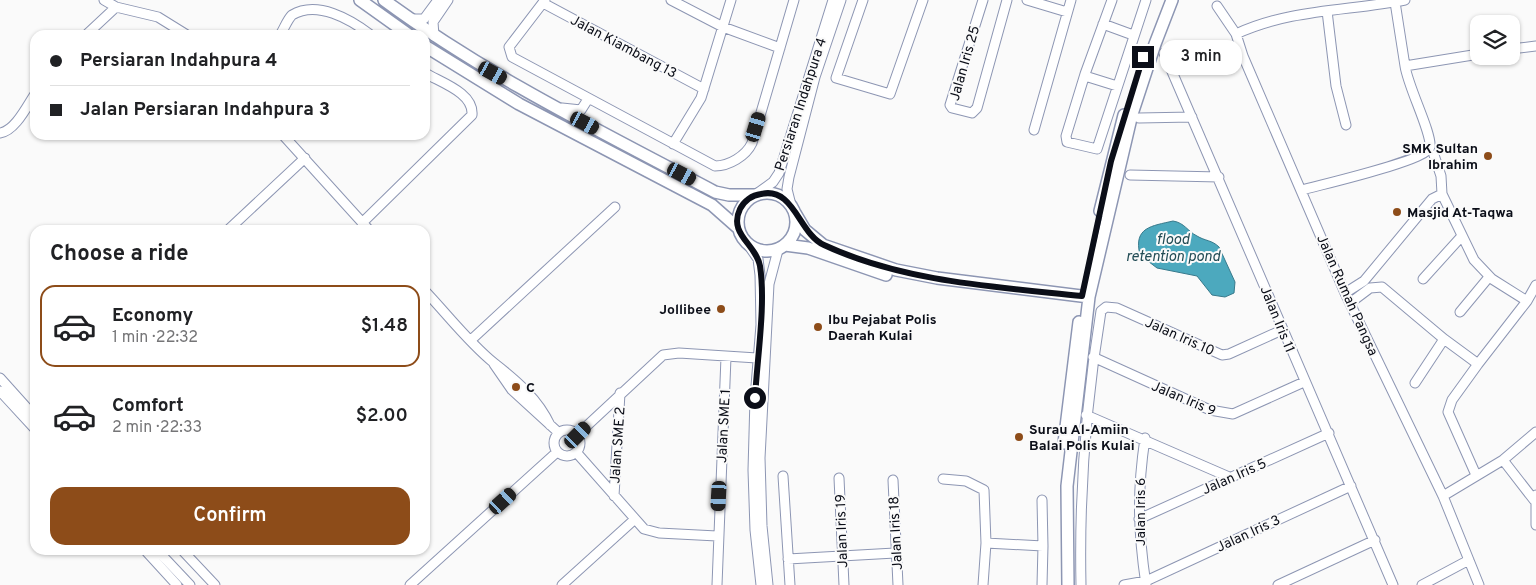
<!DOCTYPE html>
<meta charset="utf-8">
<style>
body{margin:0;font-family:Overpass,sans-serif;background:#f6f6f6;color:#202124;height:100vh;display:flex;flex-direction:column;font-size:19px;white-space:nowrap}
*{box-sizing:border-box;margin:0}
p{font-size:16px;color:#757577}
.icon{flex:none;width:28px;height:28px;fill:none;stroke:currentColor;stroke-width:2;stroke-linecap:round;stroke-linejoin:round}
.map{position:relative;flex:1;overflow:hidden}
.panel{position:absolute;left:30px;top:225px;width:400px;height:330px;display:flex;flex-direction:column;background:#fff;border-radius:15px;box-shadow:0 1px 4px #0004}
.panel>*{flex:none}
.guide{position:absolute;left:30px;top:30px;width:400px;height:110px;border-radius:15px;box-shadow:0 1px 4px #0004;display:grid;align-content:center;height:110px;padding:0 20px;background:#fff}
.buttons{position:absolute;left:1470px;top:15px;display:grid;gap:10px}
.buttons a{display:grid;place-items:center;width:50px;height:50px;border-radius:10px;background:#fff;box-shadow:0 1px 4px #0004;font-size:25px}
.end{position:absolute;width:22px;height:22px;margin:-11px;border:6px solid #0b0e18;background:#fff;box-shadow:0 0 0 2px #fff}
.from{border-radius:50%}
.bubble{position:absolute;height:35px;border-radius:15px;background:#fff;box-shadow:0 1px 4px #0004;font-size:16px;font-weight:600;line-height:35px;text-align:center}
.car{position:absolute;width:15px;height:30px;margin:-15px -8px;border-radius:6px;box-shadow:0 0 4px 1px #0007;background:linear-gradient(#222 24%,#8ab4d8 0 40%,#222 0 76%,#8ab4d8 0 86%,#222 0)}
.guide b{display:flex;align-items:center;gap:18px;height:48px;font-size:19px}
.guide b+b{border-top:1px solid #e0e0e0}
.guide i{width:12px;height:12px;background:#202124}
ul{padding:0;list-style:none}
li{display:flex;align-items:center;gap:15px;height:82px;margin:0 10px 8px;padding:0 10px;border:2px solid transparent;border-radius:15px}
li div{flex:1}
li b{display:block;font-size:19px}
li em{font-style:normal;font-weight:600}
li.current{border-color:#8d4c19}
li>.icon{width:45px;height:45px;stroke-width:1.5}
h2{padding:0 20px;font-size:22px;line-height:60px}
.primary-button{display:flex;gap:10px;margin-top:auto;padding:10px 20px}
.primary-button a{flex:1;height:58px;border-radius:15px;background:#8d4c19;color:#fff;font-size:20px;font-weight:600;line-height:58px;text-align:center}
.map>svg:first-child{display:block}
</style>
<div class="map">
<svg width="1536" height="585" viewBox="0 0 1536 585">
<rect width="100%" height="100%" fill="#fafafa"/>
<path fill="#4ca9be" stroke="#387a8c" d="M 1173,221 C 1185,223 1187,231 1197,236 C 1205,241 1212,240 1219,247 L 1235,282 L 1234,293 L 1225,297 L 1212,295 L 1197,276 L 1157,268 L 1140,255 C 1133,227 1152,226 1173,221 Z"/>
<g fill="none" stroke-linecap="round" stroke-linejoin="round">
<g stroke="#8d96b3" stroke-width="11">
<path id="minor" d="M 104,0 L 116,7
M 545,0 L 509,47 L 512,57 L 715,166 C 729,166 746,156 752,143 L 794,0
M 671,0 L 723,27 L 780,48
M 863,0 L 836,78 L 890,94 L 923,0
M 983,0 L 950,105 L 952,108 L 972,113 L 977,108 L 1007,0
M 1027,0 L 1067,12
M 1112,0 L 1085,74 L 1066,136 L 1067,142 L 1097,149 L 1146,0
M 1395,2 L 1405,66 L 1479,54
M 543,3 L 704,89
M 1217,6 L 1236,34 L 1243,56 L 1345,293 L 1443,496 L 1479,585
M 1327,11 L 1336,86 L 1346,125
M 410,19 L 424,19 L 438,0
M 1103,24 L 1133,35
M 1236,34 C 1289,9 1349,11 1405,0
M 86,35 L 116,7 L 158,17 L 187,35
M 280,35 C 284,29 287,20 292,15 C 317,0 350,19 371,35
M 434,36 L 433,22 L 448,0
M 1511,49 L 1536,46
M 1164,53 L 1393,585
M 1085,76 L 1117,86
M 562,108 L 581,110 L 588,99
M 1139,118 L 1192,117
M 1034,130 L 1071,0
M 0,133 C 15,131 27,106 35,94
M 283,135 L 369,230
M 673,144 L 701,98 L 731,0
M 1434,155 L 1441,176 L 1442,194
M 1130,175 L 1219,177
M 1302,190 C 1319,185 1429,160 1430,147 C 1432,133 1408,87 1405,66
M 755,195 L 773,182 L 779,173 L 833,0
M 791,205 L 787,189 L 789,177 L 815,77 L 841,0
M 362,223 L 472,115 C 474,93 442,83 425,73
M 228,230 L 305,158
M 749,246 L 758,259 L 760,275 L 761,325 L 755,398 L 753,470 L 755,530 L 761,585
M 1423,279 L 1461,237
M 425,291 C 447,314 469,343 494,363 C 517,381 538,399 550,425
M 1345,293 L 1364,281 L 1432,199 L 1442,194 L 1474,260 L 1492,279 L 1527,301 L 1478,364
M 1527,301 L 1536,285
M 1350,303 L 1370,288 L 1382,287 L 1444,339
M 1460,312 L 1489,277
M 471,340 L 615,207
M 1093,357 L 1210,410 L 1233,414 L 1304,382
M 494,364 L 512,390 L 559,433
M 0,378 L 35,417
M 1415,383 L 1444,339 L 1478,364 L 1452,400 L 1448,412 L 1476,475
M 0,391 L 35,429
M 1086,415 L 1229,477
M554 443a13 13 0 1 1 26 0a13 13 0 1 1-26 0Z
M 577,435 L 663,355 L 679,353 L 757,358
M 1145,438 C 1137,492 1138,531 1146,585
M 576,452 L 644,529 L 659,533 L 717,536
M 1503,460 L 1534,500
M 783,476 L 790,585
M 839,478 L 844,585
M 943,479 L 966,481 L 984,490 L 986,543 L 983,585
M 893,480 L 898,585
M 1536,495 L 1536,525
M 614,496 L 620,393
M 1443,496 L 1503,460 L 1536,432
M 1042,500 L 1043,546
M 1139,519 L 1329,433
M 986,543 L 1043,546 L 1042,585
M 145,550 L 177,585
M 157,550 L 190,585
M 182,550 L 215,585
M 788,559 L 895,553
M 410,585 L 557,452
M 562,585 L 635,519
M 717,585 L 726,357
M 768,585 L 762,526 L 760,458 L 769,284 L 778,250
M 1081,585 C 1079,493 1086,402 1101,311 L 1106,307 L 1117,308 L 1222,355 L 1229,354 L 1282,330
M 1124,585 L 1146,581 L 1351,486
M 1278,585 L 1375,540
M 1422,585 L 1469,560"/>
</g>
<g stroke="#8d96b3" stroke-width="14">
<path id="major" d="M 360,0 L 409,35
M 384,0 C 487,76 602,132 715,192 L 729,195 L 755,195
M 425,46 L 519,104 L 712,205 L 738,228
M738 222a29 29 0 1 1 58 0a29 29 0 1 1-58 0Z
M 1100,211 L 1124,115
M 795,213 L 805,230 L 823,245 L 896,270 L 937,278 L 1089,297
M 785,245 L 808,248 L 886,275
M 1064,443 L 1079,322
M 1068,585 L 1067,486 L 1089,297 L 1132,114 L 1155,44 L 1172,0"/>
</g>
<use href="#minor" stroke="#fff" stroke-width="9"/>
<use href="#major" stroke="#fff" stroke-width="11"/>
</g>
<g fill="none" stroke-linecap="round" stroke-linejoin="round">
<path stroke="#0b0e18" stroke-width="6" d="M 755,398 C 757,359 766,304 760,266 C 756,244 728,234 740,209 C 744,201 752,195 761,194 C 794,186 799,234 824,245 C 903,282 997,287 1082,296 L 1111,161 L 1143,57"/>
</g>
<g fill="#8d4c19" stroke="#fafafa" stroke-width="2">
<circle cx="1488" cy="156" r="5"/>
<circle cx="1397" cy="212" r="5"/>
<circle cx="721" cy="309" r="5"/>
<circle cx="818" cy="327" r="5"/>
<circle cx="516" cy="387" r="5"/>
<circle cx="1019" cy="437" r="5"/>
</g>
<g text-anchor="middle" stroke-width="4" stroke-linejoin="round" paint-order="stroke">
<g font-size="14" fill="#0b0e18" stroke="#fafafa">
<text transform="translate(624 46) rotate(28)" y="5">Jalan Kiambang 13</text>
<text transform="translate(964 63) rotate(-74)" y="5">Jalan Iris 25</text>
<text transform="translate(800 104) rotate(-72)" y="5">Persiaran Indahpura 4</text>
<text transform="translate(1348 295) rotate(66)" y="5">Jalan Rumah Pangsa</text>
<text transform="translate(1278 319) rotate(68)" y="5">Jalan Iris 11</text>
<text transform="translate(1180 336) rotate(24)" y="5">Jalan Iris 10</text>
<text transform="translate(1184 398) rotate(23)" y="5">Jalan Iris 9</text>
<text transform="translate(723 426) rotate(-87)" y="5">Jalan SME 1</text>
<text transform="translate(617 445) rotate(-86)" y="5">Jalan SME 2</text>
<text transform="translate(1234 476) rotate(-24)" y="5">Jalan Iris 5</text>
<text transform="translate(1140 512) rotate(-90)" y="5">Jalan Iris 6</text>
<text transform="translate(841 531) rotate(-92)" y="5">Jalan Iris 19</text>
<text transform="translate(895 533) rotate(-93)" y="5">Jalan Iris 18</text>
<text transform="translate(1248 533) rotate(-25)" y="5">Jalan Iris 3</text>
</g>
<g font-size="14" font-weight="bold" fill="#0b0e18" stroke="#fafafa" text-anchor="start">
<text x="1478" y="153" text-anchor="end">SMK Sultan<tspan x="1478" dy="16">Ibrahim</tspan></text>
<text x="1407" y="217">Masjid At-Taqwa</text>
<text x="711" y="314" text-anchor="end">Jollibee</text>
<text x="828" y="324">Ibu Pejabat Polis<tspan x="828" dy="16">Daerah Kulai</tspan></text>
<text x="526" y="392">C</text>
<text x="1029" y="434">Surau Al-Amiin<tspan x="1029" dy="16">Balai Polis Kulai</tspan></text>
</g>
<g font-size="15" font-style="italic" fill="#224c55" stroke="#fafafa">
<text x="1173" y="244">flood<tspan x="1173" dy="17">retention pond</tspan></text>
</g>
</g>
</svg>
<div class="buttons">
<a><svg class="icon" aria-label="layers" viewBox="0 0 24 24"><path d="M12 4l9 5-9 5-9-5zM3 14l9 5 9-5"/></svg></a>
</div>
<i class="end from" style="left:755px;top:398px"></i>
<i class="end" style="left:1143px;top:57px"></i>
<div class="bubble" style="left:1160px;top:40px;width:82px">3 min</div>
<i class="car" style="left:493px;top:73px;rotate:119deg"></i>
<i class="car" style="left:585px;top:123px;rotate:118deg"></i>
<i class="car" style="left:756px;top:127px;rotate:17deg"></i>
<i class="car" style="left:682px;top:174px;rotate:118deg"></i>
<i class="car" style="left:578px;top:435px;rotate:45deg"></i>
<i class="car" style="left:719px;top:496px;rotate:183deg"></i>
<i class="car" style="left:503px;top:501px;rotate:48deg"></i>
<div class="guide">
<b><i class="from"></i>Persiaran Indahpura 4</b>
<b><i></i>Jalan Persiaran Indahpura 3</b>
</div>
<section class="panel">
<h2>Choose a ride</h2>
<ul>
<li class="current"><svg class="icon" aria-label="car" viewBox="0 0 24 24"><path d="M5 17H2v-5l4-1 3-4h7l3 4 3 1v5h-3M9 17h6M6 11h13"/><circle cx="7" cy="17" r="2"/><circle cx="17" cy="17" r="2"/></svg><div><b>Economy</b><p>1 min · 22:32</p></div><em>$1.48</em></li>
<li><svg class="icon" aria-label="car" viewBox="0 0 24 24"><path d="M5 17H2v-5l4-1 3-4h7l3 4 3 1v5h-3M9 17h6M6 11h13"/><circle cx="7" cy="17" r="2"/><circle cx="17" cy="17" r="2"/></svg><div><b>Comfort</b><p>2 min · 22:33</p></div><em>$2.00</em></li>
</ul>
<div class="primary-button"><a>Confirm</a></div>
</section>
</div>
